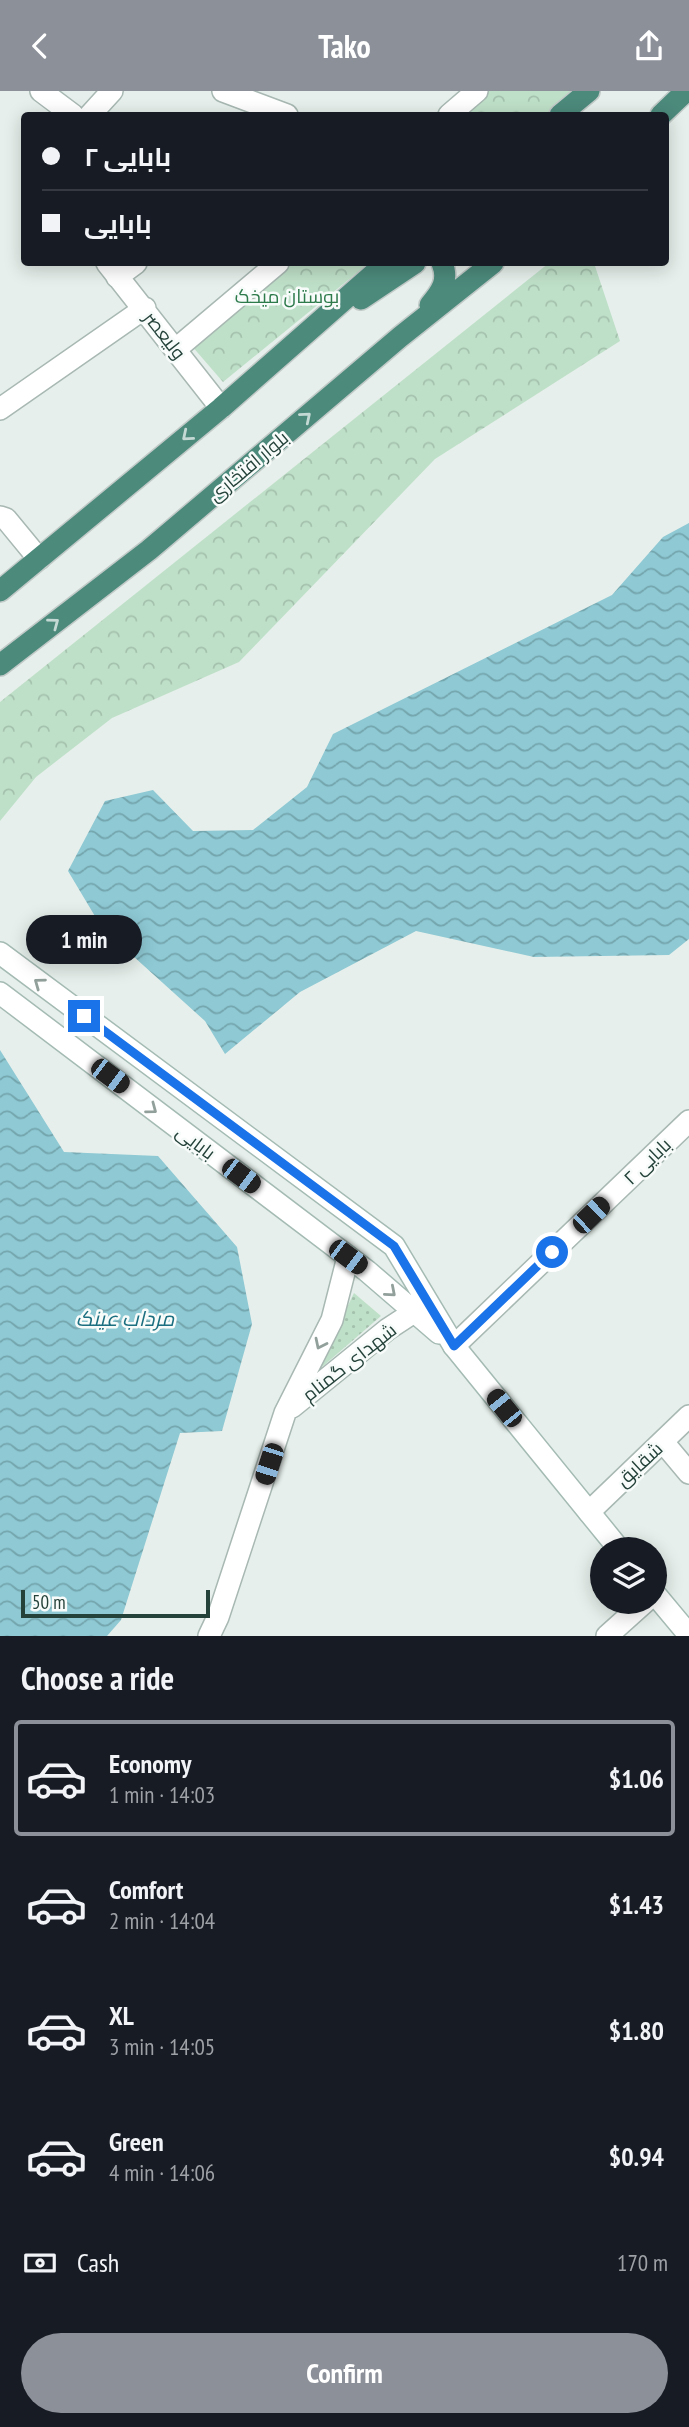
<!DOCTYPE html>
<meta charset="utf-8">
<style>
body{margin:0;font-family:"PT Sans Narrow",Cairo,sans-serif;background:#242831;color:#f1f3f6;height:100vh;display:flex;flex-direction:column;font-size:26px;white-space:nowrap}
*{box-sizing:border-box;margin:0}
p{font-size:23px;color:#9ea1a6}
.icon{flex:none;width:38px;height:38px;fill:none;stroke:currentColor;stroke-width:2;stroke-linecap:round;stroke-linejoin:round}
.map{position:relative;height:1545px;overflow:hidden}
.sheet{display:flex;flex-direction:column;background:#171b24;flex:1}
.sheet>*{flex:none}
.top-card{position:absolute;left:21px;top:21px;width:648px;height:154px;border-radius:7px;box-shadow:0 4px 18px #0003;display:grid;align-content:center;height:154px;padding:0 21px;background:#171b24}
.controls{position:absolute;left:590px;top:1446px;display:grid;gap:14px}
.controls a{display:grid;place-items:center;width:77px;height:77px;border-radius:50%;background:#171b24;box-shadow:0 4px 18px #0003;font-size:35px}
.scale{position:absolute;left:21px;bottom:18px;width:189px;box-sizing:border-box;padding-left:7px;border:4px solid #24423a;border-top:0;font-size:19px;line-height:24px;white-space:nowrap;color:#24423a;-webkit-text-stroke:5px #f7fbf9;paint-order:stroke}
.end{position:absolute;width:32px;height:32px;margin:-16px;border:9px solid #1a73e8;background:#fff;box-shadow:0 0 0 4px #fff}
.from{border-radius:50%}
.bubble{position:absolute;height:49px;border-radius:24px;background:#171b24;box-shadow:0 4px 18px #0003;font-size:23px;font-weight:700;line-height:49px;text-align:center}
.car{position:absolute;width:21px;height:42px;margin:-21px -10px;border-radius:9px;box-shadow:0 0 5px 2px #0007;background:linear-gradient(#222 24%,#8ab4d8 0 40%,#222 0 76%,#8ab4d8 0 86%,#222 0)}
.top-card b{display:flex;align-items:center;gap:24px;height:66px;font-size:26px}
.top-card b+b{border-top:2px solid #363941}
.top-card i{width:18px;height:18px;background:#f1f3f6}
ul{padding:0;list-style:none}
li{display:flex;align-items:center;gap:21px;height:116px;margin:0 14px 10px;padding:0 7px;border:4px solid transparent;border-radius:7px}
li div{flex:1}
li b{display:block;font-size:26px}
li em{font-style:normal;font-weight:700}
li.active{border-color:#8c9099}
li>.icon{width:63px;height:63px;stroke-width:1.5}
h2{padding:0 21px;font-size:32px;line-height:84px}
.pay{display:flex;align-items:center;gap:18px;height:77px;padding:0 21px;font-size:26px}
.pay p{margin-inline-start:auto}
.primary-button{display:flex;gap:14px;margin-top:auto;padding:14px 21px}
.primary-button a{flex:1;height:80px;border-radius:42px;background:#8c9099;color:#fff;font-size:28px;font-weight:700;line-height:80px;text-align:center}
header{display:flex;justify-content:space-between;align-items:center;height:91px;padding:0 21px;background:#8c9099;color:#fff;font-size:32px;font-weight:700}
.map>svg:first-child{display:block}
</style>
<header><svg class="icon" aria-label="back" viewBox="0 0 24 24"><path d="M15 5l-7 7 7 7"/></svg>Tako<svg class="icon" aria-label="share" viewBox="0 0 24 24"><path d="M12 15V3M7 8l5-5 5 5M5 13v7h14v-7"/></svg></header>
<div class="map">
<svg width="689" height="1545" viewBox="0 0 689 1545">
<defs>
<pattern id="grass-dots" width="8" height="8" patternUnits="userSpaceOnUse" patternTransform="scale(1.75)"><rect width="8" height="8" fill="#bfe0c8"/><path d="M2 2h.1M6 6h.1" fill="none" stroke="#a4c1ad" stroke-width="1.8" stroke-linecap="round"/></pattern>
<pattern id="park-crowns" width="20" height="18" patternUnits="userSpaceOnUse" patternTransform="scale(1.75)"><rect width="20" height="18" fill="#bfe0c8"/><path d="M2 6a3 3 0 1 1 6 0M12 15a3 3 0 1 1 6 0" fill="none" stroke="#a4c1ad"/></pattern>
<pattern id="water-waves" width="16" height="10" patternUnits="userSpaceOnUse" patternTransform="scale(1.75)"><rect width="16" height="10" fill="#8ec9d4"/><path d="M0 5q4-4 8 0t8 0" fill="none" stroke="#74a5ad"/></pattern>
</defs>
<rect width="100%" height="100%" fill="#e6efeb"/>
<path fill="url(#grass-dots)" d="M 354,1202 L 381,1225 L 315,1282 Z"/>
<path fill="url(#park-crowns)" d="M 479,0 L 575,0 L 546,24 L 452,24 Z
M 285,172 L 369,172 L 223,291 L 191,254 Z
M 549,172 L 594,172 L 620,250 L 435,368 L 239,571 L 112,627 L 36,686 L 0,730 L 0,611 Z"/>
<path fill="url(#water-waves)" d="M 689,432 L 689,848 L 669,864 L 534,866 L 416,840 L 300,901 L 225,963 L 205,930 L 102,837 L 68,780 L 105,710 L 153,699 L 193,740 L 253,739 L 307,696 L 333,643 L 612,504 L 663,446 Z
M 0,959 L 64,1061 L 158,1065 L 237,1156 L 252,1233 L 222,1340 L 180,1342 L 121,1529 L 107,1545 L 0,1545 Z"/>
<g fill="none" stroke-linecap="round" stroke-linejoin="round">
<g stroke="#a8b8b2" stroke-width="24">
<path id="minor" d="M 41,0 L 73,24
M 223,0 L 287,24
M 90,24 L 112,0
M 449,24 L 477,0
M 107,172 L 221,317
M 117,186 L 136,172
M 176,258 L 278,172
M 0,318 L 145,217
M 0,426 L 6,428 L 39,468
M 454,1255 L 689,1030
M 292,1316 L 388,1238 L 414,1221
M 663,1351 L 689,1382
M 589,1421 L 689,1325
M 209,1545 L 218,1526 L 285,1322 L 332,1229 L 348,1166
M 607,1545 L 646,1510"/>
</g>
<g stroke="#a4bbb3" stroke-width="24">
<path id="secondary" d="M 0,862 L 394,1155 L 454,1255 L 619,1458
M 0,902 L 367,1180 L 439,1242
M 654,1502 L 689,1544"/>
</g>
<g stroke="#c2cac8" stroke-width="24">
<path id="trunk" d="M 560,24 L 589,0
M 661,24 L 686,0
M 361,208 L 415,172
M 430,214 C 442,200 449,189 442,172
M 0,500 L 221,317 L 386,172
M 0,574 L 149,459 L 400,246 L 493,172"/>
</g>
<use href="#minor" stroke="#fff" stroke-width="21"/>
<use href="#secondary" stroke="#fff" stroke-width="21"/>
<use href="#trunk" stroke="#4c8a7c" stroke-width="21"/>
</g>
<defs><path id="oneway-chevron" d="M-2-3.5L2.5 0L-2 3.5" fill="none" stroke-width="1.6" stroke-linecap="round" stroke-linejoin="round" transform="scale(1.75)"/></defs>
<g stroke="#c4d9d4">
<use href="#oneway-chevron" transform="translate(306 326) rotate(-40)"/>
<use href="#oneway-chevron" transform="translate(187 345) rotate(140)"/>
<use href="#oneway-chevron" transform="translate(54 532) rotate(-37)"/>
</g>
<g stroke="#92a09c">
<use href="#oneway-chevron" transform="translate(39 892) rotate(-144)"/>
<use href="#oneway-chevron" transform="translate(152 1018) rotate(37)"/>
<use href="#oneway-chevron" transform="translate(391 1201) rotate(41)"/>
<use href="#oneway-chevron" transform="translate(320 1253) rotate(116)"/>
</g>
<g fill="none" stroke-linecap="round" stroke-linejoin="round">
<path stroke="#1a73e8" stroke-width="9" d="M 84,925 L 394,1155 L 454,1255 L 552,1161"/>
</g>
<g text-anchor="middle" stroke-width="5" stroke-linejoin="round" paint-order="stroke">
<g font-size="19" fill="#2d7a4b" stroke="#f7fbf9">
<text x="287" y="212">بوستان میخک</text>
</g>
<g font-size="19" fill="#24423a" stroke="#f7fbf9">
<text transform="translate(165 244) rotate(52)" y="7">ولیعصر</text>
<text transform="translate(248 375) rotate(-40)" y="7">بلوار افتخاری</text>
<text transform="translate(196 1051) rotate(37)" y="7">بابایی</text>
<text transform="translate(647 1070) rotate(-44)" y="7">بابایی ۲</text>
<text transform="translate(349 1271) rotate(-38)" y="7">شهدای گمنام</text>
<text transform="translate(639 1373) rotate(-43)" y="7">شقایق</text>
</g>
<g font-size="21" font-style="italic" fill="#1c6f80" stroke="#f7fbf9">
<text x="125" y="1235">مرداب عینک</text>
</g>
</g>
</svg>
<div class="controls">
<a><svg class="icon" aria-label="layers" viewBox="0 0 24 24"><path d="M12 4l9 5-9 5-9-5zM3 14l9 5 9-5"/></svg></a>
</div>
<div class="scale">50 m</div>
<i class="end from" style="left:552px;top:1161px"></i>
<i class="end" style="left:84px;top:925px"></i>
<div class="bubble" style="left:26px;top:824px;width:116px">1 min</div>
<i class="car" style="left:110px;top:985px;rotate:127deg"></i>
<i class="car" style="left:241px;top:1085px;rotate:127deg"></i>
<i class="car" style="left:591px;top:1124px;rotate:46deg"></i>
<i class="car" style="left:348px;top:1166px;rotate:127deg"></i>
<i class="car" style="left:504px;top:1317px;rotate:321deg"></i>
<i class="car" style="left:269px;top:1373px;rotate:198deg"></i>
<div class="top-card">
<b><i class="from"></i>بابایی ۲</b>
<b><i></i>بابایی</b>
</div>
</div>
<section class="sheet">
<h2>Choose a ride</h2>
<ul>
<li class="active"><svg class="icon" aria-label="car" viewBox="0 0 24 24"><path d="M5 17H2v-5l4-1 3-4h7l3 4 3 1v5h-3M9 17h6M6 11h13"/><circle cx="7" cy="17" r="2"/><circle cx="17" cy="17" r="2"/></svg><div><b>Economy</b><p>1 min · 14:03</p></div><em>$1.06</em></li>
<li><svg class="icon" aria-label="car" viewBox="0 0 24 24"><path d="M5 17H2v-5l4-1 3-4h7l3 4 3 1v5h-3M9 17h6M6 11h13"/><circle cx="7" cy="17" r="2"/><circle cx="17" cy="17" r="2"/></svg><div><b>Comfort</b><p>2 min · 14:04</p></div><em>$1.43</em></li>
<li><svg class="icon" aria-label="car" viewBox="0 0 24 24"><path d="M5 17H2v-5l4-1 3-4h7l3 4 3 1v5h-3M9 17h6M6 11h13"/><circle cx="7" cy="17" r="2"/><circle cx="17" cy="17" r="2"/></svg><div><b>XL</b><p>3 min · 14:05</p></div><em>$1.80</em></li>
<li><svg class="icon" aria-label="car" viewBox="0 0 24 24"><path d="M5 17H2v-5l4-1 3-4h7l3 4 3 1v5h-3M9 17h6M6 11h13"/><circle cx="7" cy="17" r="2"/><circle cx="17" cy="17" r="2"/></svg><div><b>Green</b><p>4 min · 14:06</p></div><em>$0.94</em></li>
</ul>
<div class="pay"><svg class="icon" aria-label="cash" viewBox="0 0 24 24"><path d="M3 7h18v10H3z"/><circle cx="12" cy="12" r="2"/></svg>Cash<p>170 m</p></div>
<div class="primary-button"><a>Confirm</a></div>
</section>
